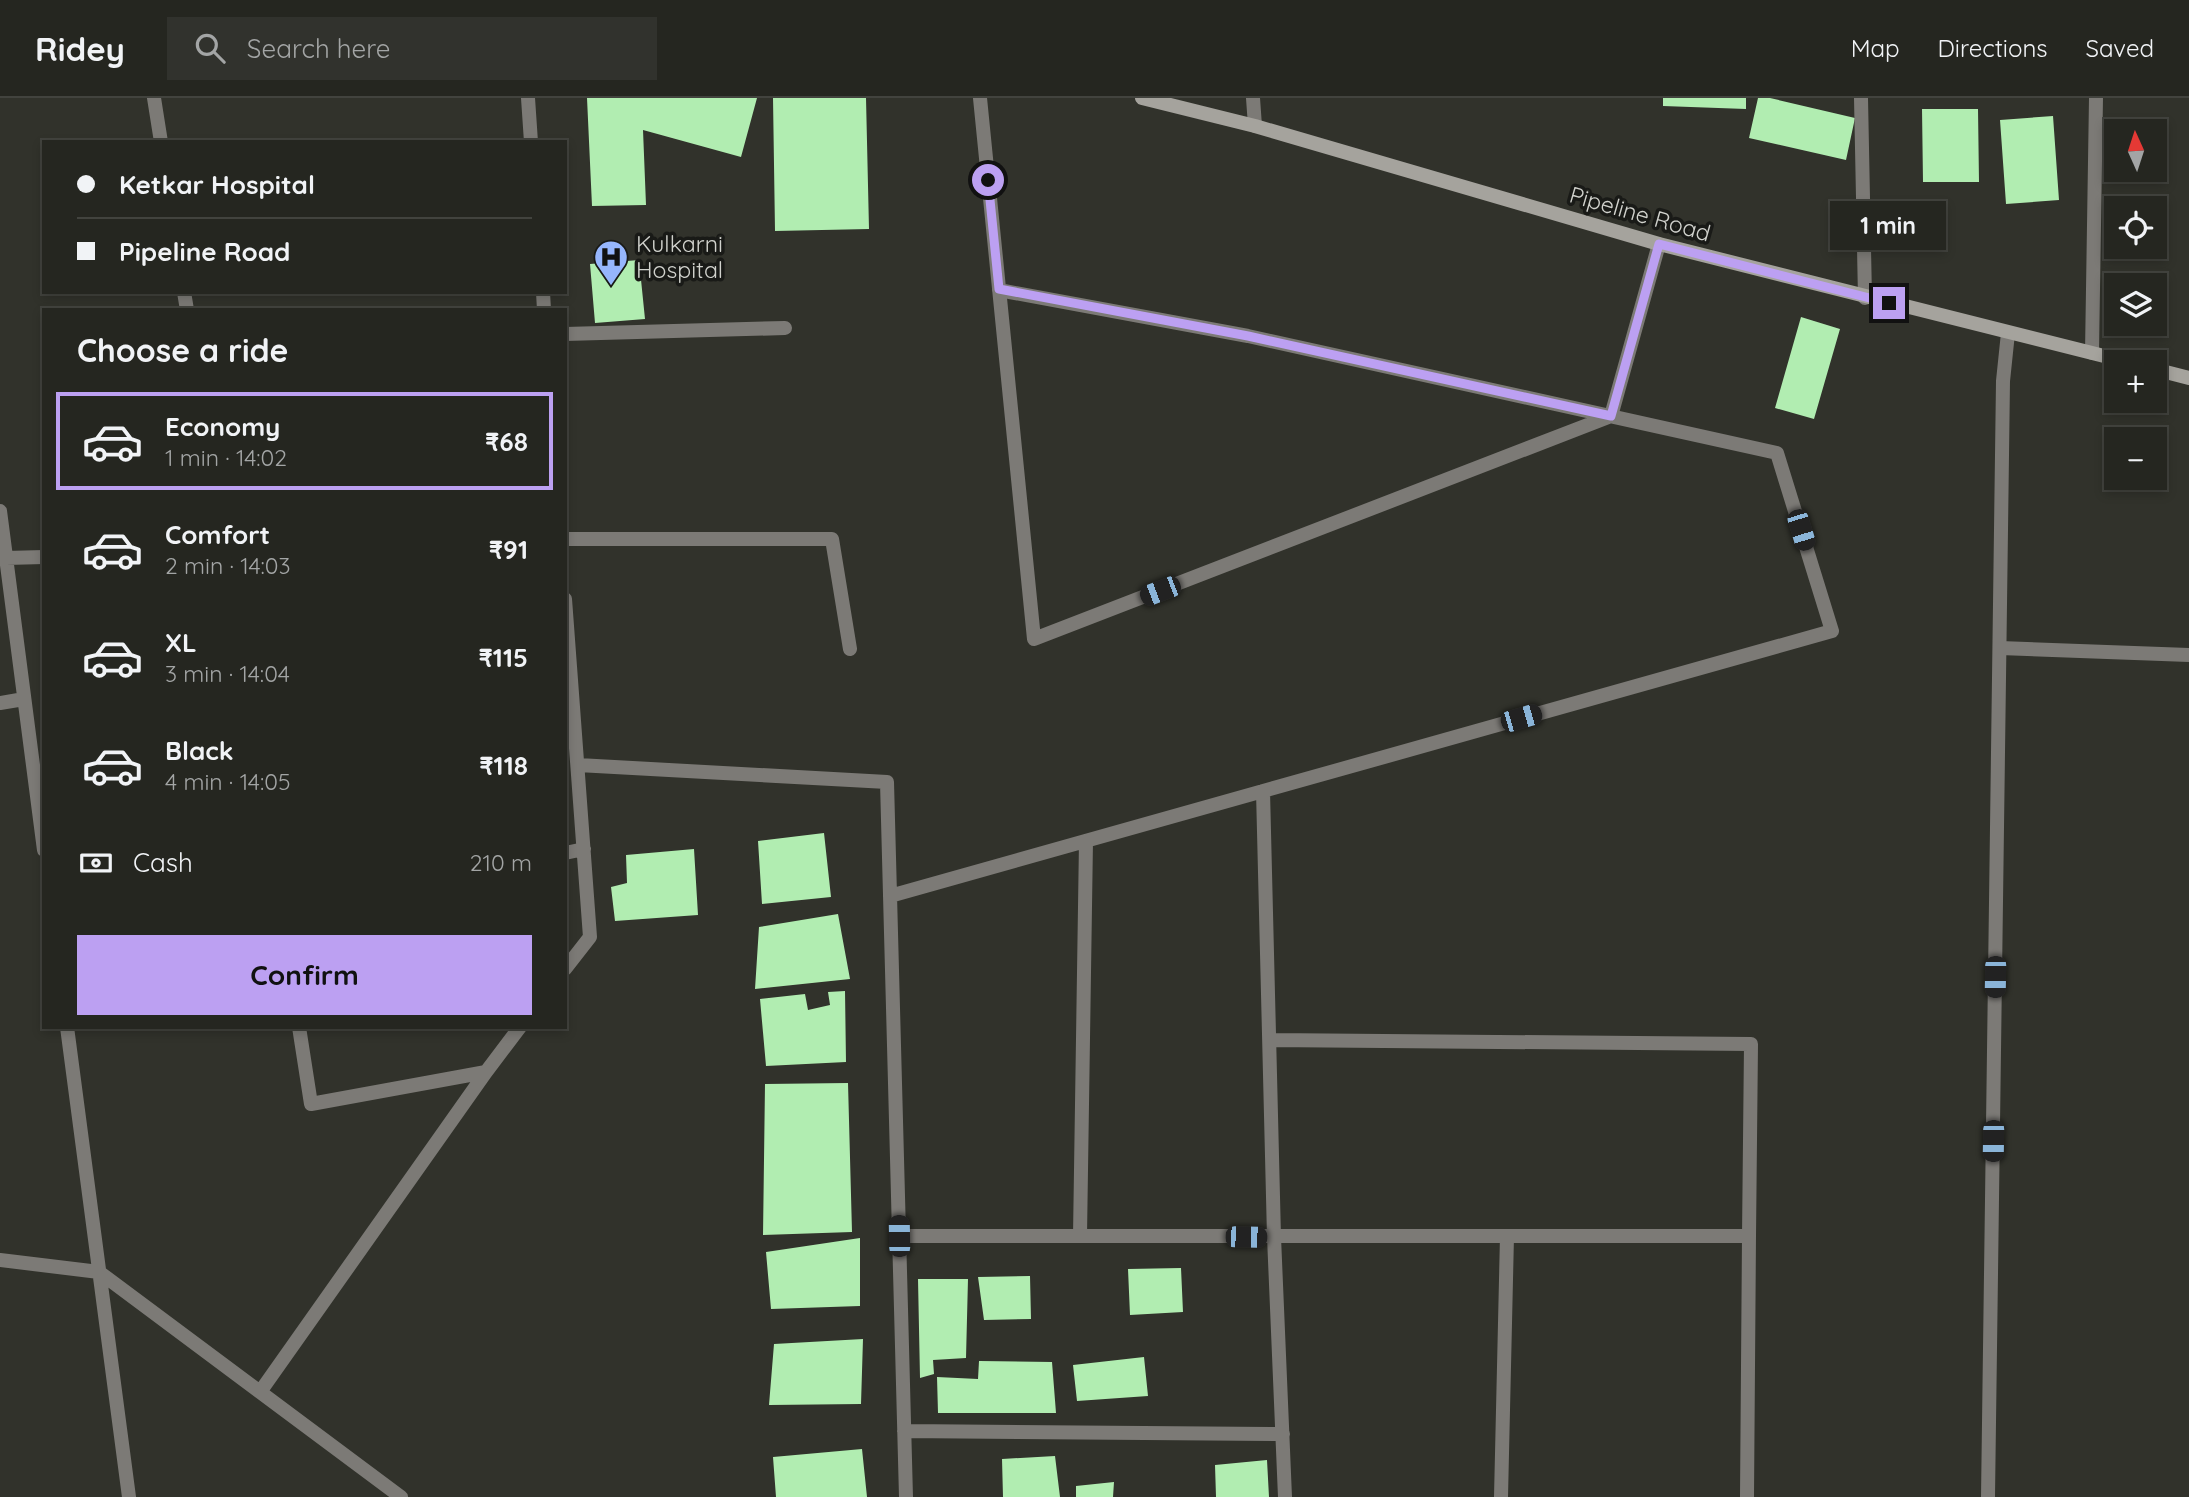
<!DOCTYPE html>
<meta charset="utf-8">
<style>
body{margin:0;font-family:Quicksand,sans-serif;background:#31322d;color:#f1f3f6;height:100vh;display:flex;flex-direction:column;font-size:26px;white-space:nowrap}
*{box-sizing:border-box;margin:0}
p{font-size:23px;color:#a3a5a5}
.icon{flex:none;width:38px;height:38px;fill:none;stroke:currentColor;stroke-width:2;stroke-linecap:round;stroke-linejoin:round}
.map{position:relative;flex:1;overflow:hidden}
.side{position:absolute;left:42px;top:210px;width:525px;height:721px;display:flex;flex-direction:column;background:#252620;border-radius:0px;box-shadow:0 4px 10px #0003,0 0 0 2px #42433e}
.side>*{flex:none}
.hud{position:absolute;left:42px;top:42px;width:525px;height:154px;border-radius:0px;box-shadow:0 4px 10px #0003,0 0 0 2px #42433e;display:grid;align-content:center;height:154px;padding:0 35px;background:#252620}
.needle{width:46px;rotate:357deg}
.fabs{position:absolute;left:2104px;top:21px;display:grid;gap:14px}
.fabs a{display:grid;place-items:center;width:63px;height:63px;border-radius:0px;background:#252620;box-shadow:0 4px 10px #0003,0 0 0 2px #42433e;font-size:35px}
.end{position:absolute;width:32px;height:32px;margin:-16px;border:9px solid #bca0f2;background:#111;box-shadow:0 0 0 4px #111}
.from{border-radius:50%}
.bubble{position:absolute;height:49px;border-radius:0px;background:#252620;box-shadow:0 4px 10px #0003,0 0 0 2px #42433e;font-size:23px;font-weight:800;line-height:49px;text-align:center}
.car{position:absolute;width:21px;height:42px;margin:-21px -10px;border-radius:9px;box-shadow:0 0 5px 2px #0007;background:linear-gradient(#222 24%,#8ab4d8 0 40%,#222 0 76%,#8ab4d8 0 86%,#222 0)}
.hud b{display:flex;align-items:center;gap:24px;height:66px;font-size:26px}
.hud b+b{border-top:2px solid #42433e}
.hud i{width:18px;height:18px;background:#f1f3f6}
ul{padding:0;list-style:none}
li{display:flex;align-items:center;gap:21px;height:98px;margin:0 14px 10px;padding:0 21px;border:4px solid transparent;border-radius:0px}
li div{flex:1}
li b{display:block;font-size:26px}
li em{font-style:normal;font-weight:800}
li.selected{border-color:#bca0f2}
li>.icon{width:63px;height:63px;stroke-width:1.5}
h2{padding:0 35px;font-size:32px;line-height:84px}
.pay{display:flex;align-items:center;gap:18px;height:77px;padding:0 35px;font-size:26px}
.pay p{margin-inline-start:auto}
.button{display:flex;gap:14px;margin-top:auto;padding:14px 35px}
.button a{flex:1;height:80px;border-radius:0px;background:#bca0f2;color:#111;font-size:28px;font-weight:800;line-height:80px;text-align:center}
header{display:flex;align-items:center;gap:42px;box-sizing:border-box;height:98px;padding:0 35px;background:#252620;border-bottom:2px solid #42433e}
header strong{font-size:33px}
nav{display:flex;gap:38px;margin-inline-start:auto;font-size:24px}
.search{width:490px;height:63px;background:#31322d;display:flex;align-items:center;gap:18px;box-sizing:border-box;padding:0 24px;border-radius:0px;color:#a3a5a5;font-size:26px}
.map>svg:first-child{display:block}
</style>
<header>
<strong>Ridey</strong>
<div class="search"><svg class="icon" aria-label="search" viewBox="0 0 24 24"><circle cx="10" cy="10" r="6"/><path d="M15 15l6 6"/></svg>Search here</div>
<nav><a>Map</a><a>Directions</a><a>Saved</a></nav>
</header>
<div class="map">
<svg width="2189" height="1399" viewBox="0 0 2189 1399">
<rect width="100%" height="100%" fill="#31322b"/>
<path fill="#b1edb1" d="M 587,0 L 757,0 L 741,59 L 643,32 L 646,107 L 592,108 Z
M 773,0 L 866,0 L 869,131 L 775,133 Z
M 1663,0 L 1746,0 L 1746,11 L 1663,8 Z
M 1758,0 L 1770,0 L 1855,20 L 1846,62 L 1749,40 Z
M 1922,11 L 1978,11 L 1979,84 L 1923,84 Z
M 2053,18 L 2059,102 L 2006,106 L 2000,22 Z
M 639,162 L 645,221 L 595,225 L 590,166 Z
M 1801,219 L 1840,231 L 1814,321 L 1775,310 Z
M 824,735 L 831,799 L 762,806 L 758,743 Z
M 694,751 L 698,817 L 615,823 L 611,789 L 627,785 L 626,757 Z
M 838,816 L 850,881 L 755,891 L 759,829 Z
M 845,893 L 846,964 L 766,968 L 760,901 L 805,896 L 808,912 L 830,907 L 828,894 Z
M 848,985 L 852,1134 L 763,1137 L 765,986 Z
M 860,1140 L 860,1208 L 771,1211 L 766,1154 Z
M 1181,1170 L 1183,1214 L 1130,1217 L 1128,1171 Z
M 1030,1178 L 1031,1221 L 984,1222 L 978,1179 Z
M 918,1181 L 968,1181 L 966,1260 L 933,1262 L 934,1276 L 920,1280 Z
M 863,1241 L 861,1306 L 769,1307 L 774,1246 Z
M 1144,1259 L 1148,1298 L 1077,1303 L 1073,1267 Z
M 979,1263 L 1052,1264 L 1056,1315 L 938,1315 L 937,1279 L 978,1281 Z
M 862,1351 L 867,1399 L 776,1399 L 773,1359 Z
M 1055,1358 L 1060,1399 L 1003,1399 L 1002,1361 Z
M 1267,1362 L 1269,1399 L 1216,1399 L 1215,1367 Z
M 1114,1384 L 1113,1399 L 1076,1399 L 1076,1388 Z"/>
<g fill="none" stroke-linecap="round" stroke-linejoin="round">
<path stroke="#7c7a76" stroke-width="14" d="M 154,0 L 161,44
M 528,0 L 531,44
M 980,0 L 1034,541 L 1611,318 L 1659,146
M 1253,0 L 1255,28
M 1861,0 L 1865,200
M 184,194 L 187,212
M 543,194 L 544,212
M 565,236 L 785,230
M 2092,255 L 2096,0
M 0,413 L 44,752
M 565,441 L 832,441 L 850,551
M 6,460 L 44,459
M 565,501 L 590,839 L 565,871
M 2000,550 L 2189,557
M 0,605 L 24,601
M 578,667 L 887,684 L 906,1399
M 1263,693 L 1274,1139 L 1285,1399
M 565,755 L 584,751
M 890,798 L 1832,533 L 1777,355 L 1248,238 L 999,192
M 67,929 L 129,1399
M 299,929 L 311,1006 L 486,974 L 520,929
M 1270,942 L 1751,946 L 1749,1138
M 899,1138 L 1749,1138 L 1747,1399
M 1080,1138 L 1086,743
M 0,1162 L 99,1174 L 401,1399
M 260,1294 L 486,974
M 904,1333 L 1283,1336
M 1501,1399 L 1507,1138
M 1988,1399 L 2003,283 L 2008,235"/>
<path stroke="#a5a39d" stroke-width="14" d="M 1142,0 L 1255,28 L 1659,146 L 2128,264
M 2154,271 L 2189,280"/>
</g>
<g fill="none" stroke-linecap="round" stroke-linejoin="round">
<path stroke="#bca0f2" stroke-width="9" d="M 988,82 L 999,191 L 1248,238 L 1611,318 L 1659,146 L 1889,205"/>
</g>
<defs>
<g id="hospital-pin" transform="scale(1.75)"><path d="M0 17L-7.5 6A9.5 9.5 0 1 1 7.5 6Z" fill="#96b6fd" stroke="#191a17"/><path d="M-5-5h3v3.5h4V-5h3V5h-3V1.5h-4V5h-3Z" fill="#111"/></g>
</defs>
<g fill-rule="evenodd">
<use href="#hospital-pin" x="611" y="159"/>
</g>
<g text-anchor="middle" stroke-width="7" stroke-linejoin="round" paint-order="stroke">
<g font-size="23" fill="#d1d2cd" stroke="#191a17">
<text transform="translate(1640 116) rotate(16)" y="8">Pipeline Road</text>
</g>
<g font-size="23" fill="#d1d2cd" stroke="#191a17" text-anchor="start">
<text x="636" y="154">Kulkarni<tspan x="636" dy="26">Hospital</tspan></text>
</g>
</g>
</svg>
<div class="fabs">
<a><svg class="needle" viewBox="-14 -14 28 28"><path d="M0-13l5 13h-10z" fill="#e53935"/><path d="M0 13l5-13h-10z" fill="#a3a5a5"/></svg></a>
<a><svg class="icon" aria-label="locate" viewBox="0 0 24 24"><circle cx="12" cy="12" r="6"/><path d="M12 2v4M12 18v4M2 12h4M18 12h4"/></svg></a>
<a><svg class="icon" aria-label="layers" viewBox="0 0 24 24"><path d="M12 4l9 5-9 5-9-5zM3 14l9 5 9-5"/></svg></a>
<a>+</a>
<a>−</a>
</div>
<i class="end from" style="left:988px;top:82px"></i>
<i class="end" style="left:1889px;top:205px"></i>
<div class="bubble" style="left:1830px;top:103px;width:116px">1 min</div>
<i class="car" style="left:1801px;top:432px;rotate:163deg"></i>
<i class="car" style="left:1160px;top:493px;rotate:249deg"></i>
<i class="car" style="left:1521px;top:620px;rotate:74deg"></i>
<i class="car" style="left:1995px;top:879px;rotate:181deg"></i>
<i class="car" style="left:1993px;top:1043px;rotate:181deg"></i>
<i class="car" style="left:899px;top:1138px;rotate:359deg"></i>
<i class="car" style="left:1246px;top:1139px;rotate:91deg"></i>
<div class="hud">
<b><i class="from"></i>Ketkar Hospital</b>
<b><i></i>Pipeline Road</b>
</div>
<section class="side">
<h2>Choose a ride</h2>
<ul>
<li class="selected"><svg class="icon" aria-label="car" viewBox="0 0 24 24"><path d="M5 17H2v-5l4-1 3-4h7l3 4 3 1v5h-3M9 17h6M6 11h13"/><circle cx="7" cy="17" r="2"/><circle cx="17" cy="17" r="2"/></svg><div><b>Economy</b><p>1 min · 14:02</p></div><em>₹68</em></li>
<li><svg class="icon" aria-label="car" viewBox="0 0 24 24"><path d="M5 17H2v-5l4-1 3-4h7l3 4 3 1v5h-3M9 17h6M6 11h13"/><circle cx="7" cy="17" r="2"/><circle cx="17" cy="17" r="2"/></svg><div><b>Comfort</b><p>2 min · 14:03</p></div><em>₹91</em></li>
<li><svg class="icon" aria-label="car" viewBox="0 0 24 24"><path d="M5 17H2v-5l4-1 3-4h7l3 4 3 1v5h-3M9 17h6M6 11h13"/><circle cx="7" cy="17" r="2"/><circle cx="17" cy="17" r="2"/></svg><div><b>XL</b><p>3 min · 14:04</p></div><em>₹115</em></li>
<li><svg class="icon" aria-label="car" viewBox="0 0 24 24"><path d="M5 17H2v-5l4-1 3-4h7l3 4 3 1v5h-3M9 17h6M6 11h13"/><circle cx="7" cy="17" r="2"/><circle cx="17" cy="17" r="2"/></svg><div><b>Black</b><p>4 min · 14:05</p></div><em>₹118</em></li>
</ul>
<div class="pay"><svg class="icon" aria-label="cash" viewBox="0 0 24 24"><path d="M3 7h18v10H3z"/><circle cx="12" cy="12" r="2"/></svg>Cash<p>210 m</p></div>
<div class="button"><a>Confirm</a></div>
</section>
</div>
